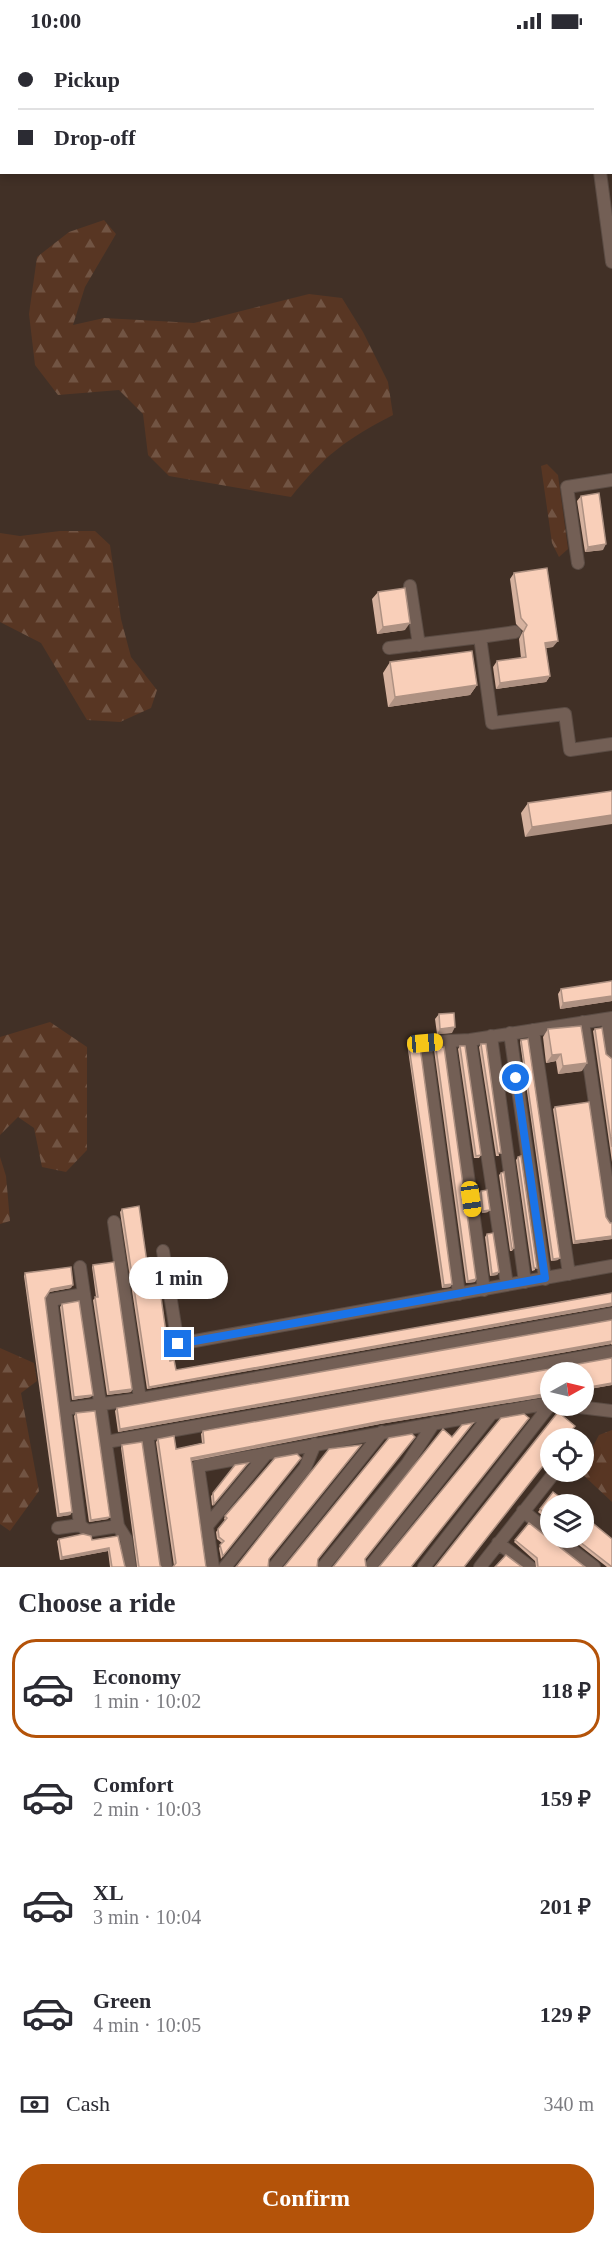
<!DOCTYPE html>
<meta charset="utf-8">
<style>
body{margin:0;font-family:"Times New Roman",serif;background:#f7f7f7;color:#2b2b33;height:100vh;display:flex;flex-direction:column;font-size:22px;white-space:nowrap}
*{box-sizing:border-box;margin:0}
p{font-size:20px;color:#7c7c81}
.icon{flex:none;width:33px;height:33px;fill:none;stroke:currentColor;stroke-width:2;stroke-linecap:round;stroke-linejoin:round}
.map{position:relative;height:1525px;overflow:hidden}
.panel{display:flex;flex-direction:column;background:#fff;flex:1}
.panel>*{flex:none}
.guide{position:absolute;left:0px;top:0px;width:612px;height:132px;box-shadow:0 3px 9px #0003;display:grid;align-content:center;height:132px;padding:0 18px;background:#fff}
.needle{width:39px;rotate:82deg}
.controls{position:absolute;left:540px;top:1320px;display:grid;gap:12px}
.controls a{display:grid;place-items:center;width:54px;height:54px;border-radius:50%;background:#fff;box-shadow:0 3px 9px #0003;font-size:30px}
.end{position:absolute;width:27px;height:27px;margin:-14px;border:8px solid #1a73e8;background:#fff;box-shadow:0 0 0 3px #fff}
.from{border-radius:50%}
.bubble{position:absolute;height:42px;border-radius:21px;background:#fff;box-shadow:0 3px 9px #0003;font-size:20px;font-weight:600;line-height:42px;text-align:center}
.car{position:absolute;width:18px;height:36px;margin:-18px -9px;border-radius:8px;box-shadow:0 0 4px 2px #0007;background:linear-gradient(#f5c518 24%,#345 0 40%,#f5c518 0 76%,#345 0 86%,#f5c518 0)}
.guide b{display:flex;align-items:center;gap:21px;height:57px;font-size:22px}
.guide b+b{border-top:2px solid #e1e1e2}
.guide i{width:15px;height:15px;background:#2b2b33}
ul{padding:0;list-style:none}
li{display:flex;align-items:center;gap:18px;height:99px;margin:0 12px 9px;padding:0 6px;border:3px solid transparent;border-radius:24px}
li div{flex:1}
li b{display:block;font-size:22px}
li em{font-style:normal;font-weight:600}
li.current{border-color:#b45309}
li>.icon{width:54px;height:54px;stroke-width:1.5}
h2{padding:0 18px;font-size:27px;line-height:72px}
.pay{display:flex;align-items:center;gap:15px;height:66px;padding:0 18px;font-size:22px}
.pay p{margin-inline-start:auto}
.action{display:flex;gap:12px;margin-top:auto;padding:12px 18px}
.action a{flex:1;height:69px;border-radius:24px;background:#b45309;color:#fff;font-size:24px;font-weight:600;line-height:69px;text-align:center}
.status{display:flex;justify-content:space-between;align-items:center;height:42px;padding:0 30px;background:#fff;direction:ltr}
.status svg{height:16px;fill:currentColor}
.map>svg:first-child{display:block}
</style>
<div class="status"><b>10:00</b><svg viewBox="0 0 49 12"><path d="M0 12V9h3v3zM5 12V6h3v6zM10 12V3h3v9zM15 12V0h3v12zM26 1h20v11H26zM47 4h2v5h-2z"/></svg></div>
<div class="map">
<svg width="612" height="1525" viewBox="0 0 612 1525">
<defs>
<pattern id="forest-firs" width="22" height="20" patternUnits="userSpaceOnUse" patternTransform="scale(1.5)"><rect width="22" height="20" fill="#583623"/><path d="M5 1l3.5 6h-7zM16 11l3.5 6h-7z" fill="#715443"/></pattern>
</defs>
<rect width="100%" height="100%" fill="#413026"/>
<path fill="url(#forest-firs)" d="M 189,0 L 314,0 L 188,1 Z
M 104,178 L 116,192 L 85,245 L 73,283 L 104,276 L 194,281 L 309,252 L 342,256 L 363,290 L 388,340 L 393,373 C 346,397 324,414 291,455 L 169,434 L 148,413 L 143,372 L 119,348 L 58,353 L 35,323 L 29,272 L 37,215 L 69,190 Z
M 547,422 L 558,433 L 568,507 L 559,515 L 552,501 L 541,424 Z
M 60,489 L 95,489 L 110,503 L 121,577 L 131,615 L 157,648 L 151,666 L 120,680 L 87,678 L 41,601 L 0,580 L 0,491 L 20,494 Z
M 50,980 L 87,1005 L 87,1108 L 66,1130 L 42,1125 L 34,1086 L 18,1075 L 0,1093 L 0,995 Z
M 0,1115 L 6,1134 L 10,1179 L 0,1182 Z
M 0,1306 L 34,1321 L 37,1339 L 21,1351 L 39,1449 L 10,1489 L 0,1482 Z
M 612,1388 L 612,1460 L 580,1430 L 584,1430 L 584,1422 L 599,1393 Z"/>
<g fill="none" stroke-linecap="round" stroke-linejoin="round">
<g stroke="#5b4c44" stroke-width="14">
<path id="minor" d="M 610,41 L 612,41
M 600,130 L 612,220
M 578,521 L 567,445 L 612,438
M 410,544 L 419,603
M 480,595 L 515,590
M 389,606 L 480,595 L 492,681 L 565,672 L 570,708 L 612,702
M 607,977 L 612,1013
M 583,980 L 612,1176
M 533,988 L 569,1232
M 510,991 L 545,1237
M 491,994 L 525,1240
M 470,998 L 612,976
M 449,999 L 470,998 L 507,1243
M 114,1180 L 140,1357
M 163,1209 L 178,1302 L 612,1224
M 80,1225 L 84,1252
M 459,1252 L 425,1001 L 449,999 L 484,1248
M 571,1364 L 612,1369
M 65,1367 L 80,1483
M 147,1393 L 612,1310
M 106,1400 L 147,1393 L 166,1525
M 523,1469 L 550,1491
M 207,1484 L 267,1411
M 58,1486 L 80,1483 L 87,1489 L 118,1484
M 556,1496 L 594,1525
M 498,1501 L 530,1525
M 130,1525 L 126,1497 L 118,1484 L 84,1252 L 51,1258 L 65,1367 L 140,1357 L 612,1272
M 213,1525 L 198,1424 L 550,1361
M 225,1525 L 305,1426 L 315,1402
M 274,1525 L 382,1390
M 323,1525 L 407,1422 L 434,1381
M 370,1525 L 492,1371
M 424,1525 L 550,1363
M 480,1525 L 555,1430"/>
</g>
<use href="#minor" stroke="#735f55" stroke-width="12"/>
</g>
<path fill="#d6b29f" d="M 581,454 L 603,508 L 585,510 L 577,459 Z
M 514,531 L 553,605 L 546,606 L 550,634 L 546,640 L 496,647 L 493,625 L 497,619 L 521,616 L 519,597 L 523,589 L 516,582 L 510,537 Z
M 378,550 L 405,588 L 377,592 L 372,557 Z
M 390,620 L 477,643 L 470,653 L 388,665 L 383,631 Z
M 612,749 L 525,795 L 521,771 L 528,761 Z
M 612,939 L 612,959 L 560,967 L 558,952 L 561,947 Z
M 439,972 L 452,991 L 437,992 L 435,977 Z
M 548,987 L 582,1029 L 558,1032 L 556,1019 L 546,1021 L 543,995 Z
M 595,987 L 606,1012 L 612,1017 L 612,1120 L 593,989 Z
M 408,998 L 452,1242 L 450,1245 L 442,1246 L 407,1001 Z
M 521,998 L 558,1218 L 551,1219 L 520,1000 Z
M 481,1002 L 499,1114 L 496,1114 L 479,1005 Z
M 460,1004 L 481,1113 L 479,1116 L 474,1116 L 458,1007 Z
M 436,1006 L 476,1237 L 475,1240 L 466,1241 L 434,1008 Z
M 555,1065 L 606,1175 L 610,1181 L 612,1181 L 612,1197 L 573,1202 L 553,1067 Z
M 518,1115 L 535,1228 L 532,1229 L 516,1118 Z
M 501,1131 L 514,1206 L 512,1209 L 510,1209 L 499,1133 Z
M 481,1149 L 488,1170 L 482,1171 L 479,1151 Z
M 122,1167 L 151,1249 L 170,1319 L 176,1328 L 612,1251 L 612,1264 L 147,1347 L 120,1170 Z
M 487,1192 L 499,1230 L 497,1233 L 490,1234 L 485,1195 Z
M 93,1223 L 132,1347 L 131,1350 L 107,1353 L 93,1258 L 96,1255 L 92,1225 Z
M 25,1231 L 71,1246 L 49,1250 L 45,1256 L 72,1470 L 70,1473 L 57,1475 L 24,1234 Z
M 62,1262 L 91,1355 L 72,1358 L 60,1265 Z
M 612,1278 L 612,1303 L 611,1302 L 118,1390 L 115,1369 L 117,1366 Z
M 612,1316 L 612,1343 L 584,1348 L 584,1330 L 550,1330 L 550,1354 L 380,1382 L 191,1419 L 206,1525 L 173,1525 L 174,1524 L 156,1400 L 158,1397 L 174,1394 L 176,1407 L 202,1401 L 201,1392 L 203,1389 Z
M 76,1371 L 108,1477 L 89,1480 L 74,1374 Z
M 122,1403 L 160,1523 L 161,1525 L 137,1525 L 121,1406 Z
M 297,1412 L 221,1517 L 219,1506 L 222,1501 L 217,1497 L 216,1490 L 225,1478 L 224,1477 L 225,1474 Z
M 248,1421 L 212,1464 L 211,1454 L 235,1423 Z
M 553,1450 L 550,1462 L 550,1480 L 538,1470 Z
M 529,1481 L 585,1525 L 536,1525 L 535,1519 L 514,1500 Z
M 118,1494 L 125,1525 L 110,1525 L 108,1509 L 60,1518 L 57,1499 L 59,1497 L 92,1498 Z
M 570,1496 L 584,1496 L 612,1525 L 607,1525 Z"/>
<path fill="#ae9182" d="M 606,502 L 603,508 L 585,510 L 588,505 Z
M 410,581 L 405,588 L 377,592 L 383,585 Z
M 558,599 L 553,605 L 541,606 L 545,601 Z
M 550,634 L 546,640 L 496,647 L 500,641 Z
M 477,643 L 470,653 L 388,665 L 395,655 Z
M 612,773 L 612,782 L 525,795 L 532,785 Z
M 612,954 L 612,959 L 560,967 L 563,961 Z
M 455,985 L 452,991 L 437,992 L 440,987 Z
M 561,1012 L 556,1019 L 546,1021 L 552,1013 Z
M 587,1021 L 582,1029 L 558,1032 L 563,1024 Z
M 490,1168 L 488,1170 L 482,1171 L 483,1169 Z
M 612,1194 L 612,1197 L 573,1202 L 575,1199 Z
M 560,1216 L 558,1218 L 551,1219 L 553,1217 Z
M 499,1230 L 497,1233 L 490,1234 L 492,1232 Z
M 476,1237 L 475,1240 L 466,1241 L 468,1239 Z
M 452,1242 L 450,1245 L 442,1246 L 444,1243 Z
M 73,1243 L 71,1246 L 49,1250 L 51,1247 Z
M 612,1261 L 612,1264 L 147,1347 L 149,1345 Z
M 612,1299 L 611,1302 L 118,1390 L 120,1387 Z
M 612,1341 L 612,1343 L 584,1348 L 584,1346 Z
M 132,1347 L 131,1350 L 107,1353 L 109,1350 Z
M 550,1351 L 550,1354 L 380,1382 L 189,1419 L 191,1416 L 382,1379 Z
M 93,1353 L 91,1355 L 72,1358 L 74,1355 Z
M 72,1470 L 70,1473 L 57,1475 L 59,1472 Z
M 110,1475 L 108,1477 L 89,1480 L 91,1478 Z
M 109,1506 L 108,1509 L 60,1518 L 62,1515 Z"/>
<path fill="#f9cfb9" stroke="#ae9182" stroke-width="1.5" d="M 599,451 L 606,502 L 588,505 L 581,454 Z
M 547,526 L 558,599 L 545,601 L 550,634 L 500,641 L 497,619 L 526,615 L 523,591 L 527,583 L 521,576 L 514,531 Z
M 405,546 L 410,581 L 383,585 L 378,550 Z
M 472,609 L 477,643 L 395,655 L 390,620 Z
M 612,749 L 612,773 L 532,785 L 528,761 Z
M 612,939 L 612,954 L 563,961 L 561,947 Z
M 454,971 L 455,985 L 440,987 L 439,972 Z
M 581,984 L 587,1021 L 563,1024 L 561,1012 L 552,1013 L 548,987 Z
M 602,986 L 606,1012 L 612,1017 L 612,1105 L 595,987 Z
M 419,997 L 452,1242 L 444,1243 L 408,998 Z
M 528,997 L 560,1216 L 553,1217 L 521,998 Z
M 481,1002 L 486,1002 L 501,1111 L 498,1111 Z
M 460,1004 L 465,1004 L 481,1113 L 476,1114 Z
M 444,1005 L 476,1237 L 468,1239 L 436,1006 Z
M 589,1060 L 606,1175 L 610,1181 L 612,1181 L 612,1194 L 575,1199 L 555,1065 Z
M 521,1114 L 537,1226 L 534,1226 L 518,1115 Z
M 504,1130 L 514,1206 L 512,1207 L 501,1131 Z
M 487,1148 L 490,1168 L 483,1169 L 481,1149 Z
M 139,1164 L 151,1249 L 160,1248 L 170,1319 L 174,1318 L 176,1328 L 612,1251 L 612,1261 L 149,1345 L 122,1167 Z
M 493,1191 L 499,1230 L 492,1232 L 487,1192 Z
M 114,1220 L 132,1347 L 109,1350 L 95,1255 L 98,1255 L 93,1223 Z
M 71,1225 L 73,1243 L 51,1247 L 45,1256 L 72,1470 L 59,1472 L 25,1231 Z
M 79,1259 L 93,1353 L 74,1355 L 62,1262 Z
M 612,1278 L 612,1299 L 120,1387 L 117,1366 Z
M 612,1316 L 612,1341 L 584,1346 L 584,1330 L 550,1330 L 550,1351 L 382,1379 L 191,1416 L 206,1525 L 173,1525 L 176,1521 L 158,1397 L 174,1394 L 176,1407 L 204,1401 L 203,1389 Z
M 95,1369 L 110,1475 L 91,1478 L 76,1371 Z
M 558,1370 L 575,1384 L 566,1396 L 550,1396 L 550,1415 L 464,1525 L 435,1525 Z
M 524,1372 L 529,1376 L 411,1525 L 379,1525 L 501,1376 Z
M 473,1381 L 365,1517 L 366,1525 L 333,1525 L 443,1387 L 452,1395 L 462,1383 Z
M 412,1392 L 415,1395 L 318,1517 L 317,1525 L 284,1525 L 389,1396 Z
M 142,1400 L 160,1523 L 161,1525 L 139,1525 L 122,1403 Z
M 361,1403 L 269,1517 L 268,1525 L 236,1525 L 329,1407 Z
M 297,1412 L 301,1416 L 223,1514 L 220,1503 L 224,1499 L 219,1495 L 218,1487 L 227,1476 L 225,1474 L 275,1416 Z
M 248,1421 L 214,1462 L 213,1451 L 235,1423 Z
M 553,1450 L 569,1462 L 550,1462 L 550,1476 L 540,1467 Z
M 584,1474 L 612,1497 L 612,1525 L 575,1496 L 584,1496 Z
M 529,1481 L 585,1525 L 538,1525 L 537,1516 L 515,1498 Z
M 83,1492 L 91,1494 L 92,1498 L 118,1494 L 125,1525 L 112,1525 L 109,1506 L 62,1515 L 59,1497 Z
M 506,1513 L 522,1525 L 495,1525 Z"/>
<g fill="none" stroke-linecap="round" stroke-linejoin="round">
<path stroke="#1a73e8" stroke-width="8" d="M 178,1302 L 545,1236 L 516,1036"/>
</g>
</svg>
<div class="controls">
<a><svg class="needle" viewBox="-14 -14 28 28"><path d="M0-13l5 13h-10z" fill="#e53935"/><path d="M0 13l5-13h-10z" fill="#7c7c81"/></svg></a>
<a><svg class="icon" aria-label="locate" viewBox="0 0 24 24"><circle cx="12" cy="12" r="6"/><path d="M12 2v4M12 18v4M2 12h4M18 12h4"/></svg></a>
<a><svg class="icon" aria-label="layers" viewBox="0 0 24 24"><path d="M12 4l9 5-9 5-9-5zM3 14l9 5 9-5"/></svg></a>
</div>
<i class="end from" style="left:516px;top:1036px"></i>
<i class="end" style="left:178px;top:1302px"></i>
<div class="bubble" style="left:129px;top:1215px;width:99px">1 min</div>
<i class="car" style="left:425px;top:1001px;rotate:85deg"></i>
<i class="car" style="left:471px;top:1157px;rotate:172deg"></i>
<div class="guide">
<b><i class="from"></i>Pickup</b>
<b><i></i>Drop-off</b>
</div>
</div>
<section class="panel">
<h2>Choose a ride</h2>
<ul>
<li class="current"><svg class="icon" aria-label="car" viewBox="0 0 24 24"><path d="M5 17H2v-5l4-1 3-4h7l3 4 3 1v5h-3M9 17h6M6 11h13"/><circle cx="7" cy="17" r="2"/><circle cx="17" cy="17" r="2"/></svg><div><b>Economy</b><p>1 min · 10:02</p></div><em>118 ₽</em></li>
<li><svg class="icon" aria-label="car" viewBox="0 0 24 24"><path d="M5 17H2v-5l4-1 3-4h7l3 4 3 1v5h-3M9 17h6M6 11h13"/><circle cx="7" cy="17" r="2"/><circle cx="17" cy="17" r="2"/></svg><div><b>Comfort</b><p>2 min · 10:03</p></div><em>159 ₽</em></li>
<li><svg class="icon" aria-label="car" viewBox="0 0 24 24"><path d="M5 17H2v-5l4-1 3-4h7l3 4 3 1v5h-3M9 17h6M6 11h13"/><circle cx="7" cy="17" r="2"/><circle cx="17" cy="17" r="2"/></svg><div><b>XL</b><p>3 min · 10:04</p></div><em>201 ₽</em></li>
<li><svg class="icon" aria-label="car" viewBox="0 0 24 24"><path d="M5 17H2v-5l4-1 3-4h7l3 4 3 1v5h-3M9 17h6M6 11h13"/><circle cx="7" cy="17" r="2"/><circle cx="17" cy="17" r="2"/></svg><div><b>Green</b><p>4 min · 10:05</p></div><em>129 ₽</em></li>
</ul>
<div class="pay"><svg class="icon" aria-label="cash" viewBox="0 0 24 24"><path d="M3 7h18v10H3z"/><circle cx="12" cy="12" r="2"/></svg>Cash<p>340 m</p></div>
<div class="action"><a>Confirm</a></div>
</section>
